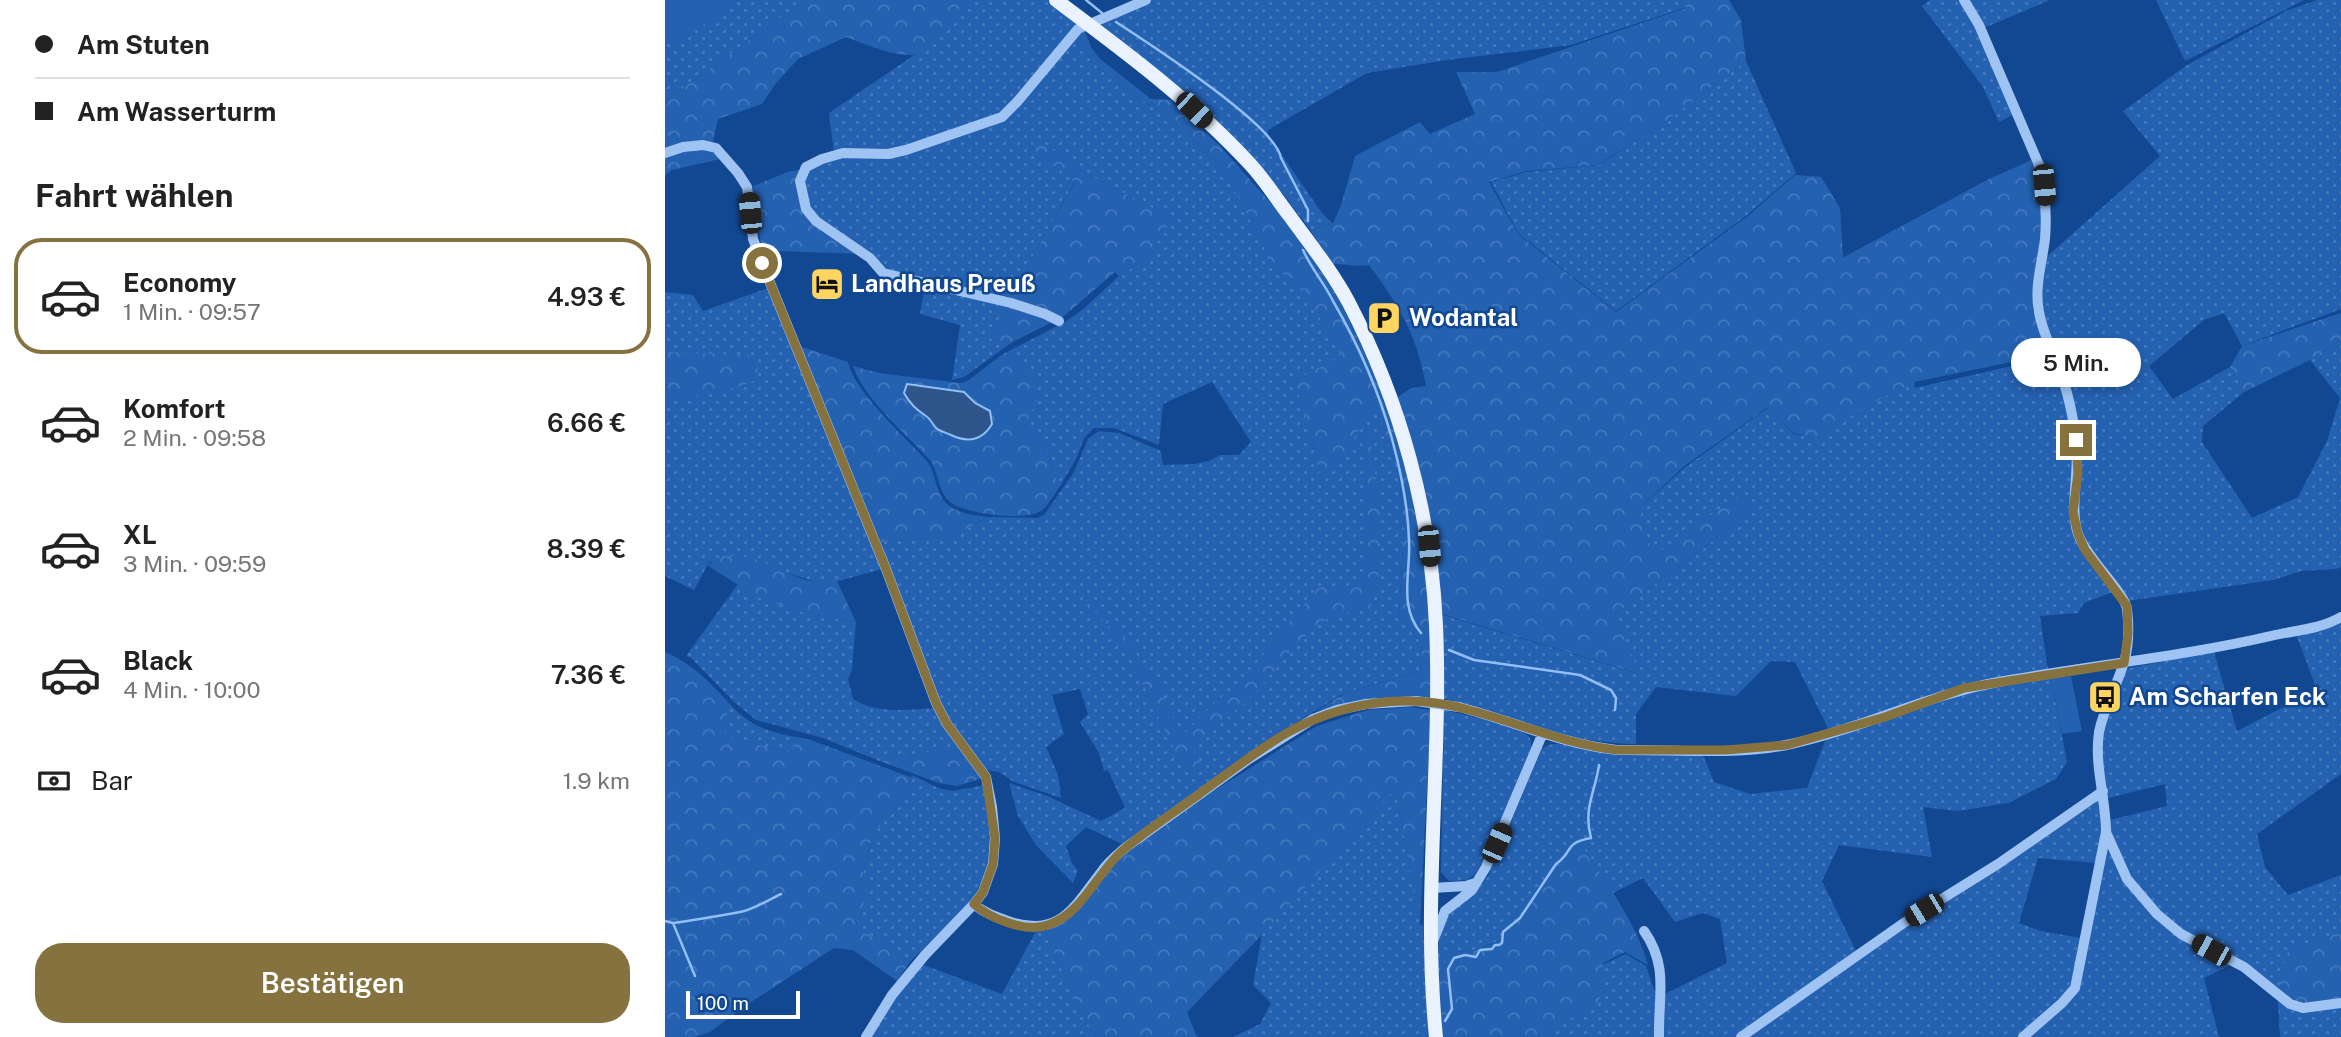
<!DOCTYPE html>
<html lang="de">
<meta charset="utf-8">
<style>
body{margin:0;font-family:"Public Sans",sans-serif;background:#f6f6f6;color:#222;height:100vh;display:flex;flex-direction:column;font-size:26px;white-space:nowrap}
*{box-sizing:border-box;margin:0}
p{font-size:23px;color:#767676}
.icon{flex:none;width:38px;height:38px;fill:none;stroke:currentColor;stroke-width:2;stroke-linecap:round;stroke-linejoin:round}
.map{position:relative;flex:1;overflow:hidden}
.panel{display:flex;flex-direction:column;background:#fff;width:665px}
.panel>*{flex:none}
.top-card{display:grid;align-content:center;height:154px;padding:0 35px;background:#fff}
.scale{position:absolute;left:21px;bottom:18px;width:114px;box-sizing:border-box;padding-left:7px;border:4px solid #fff;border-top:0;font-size:19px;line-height:24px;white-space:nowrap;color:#fff;-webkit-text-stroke:5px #124892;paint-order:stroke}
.end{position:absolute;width:32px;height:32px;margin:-16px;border:9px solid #85723e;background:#fff;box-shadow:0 0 0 4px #fff}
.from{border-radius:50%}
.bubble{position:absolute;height:49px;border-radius:24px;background:#fff;box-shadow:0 4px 10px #0003;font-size:23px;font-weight:600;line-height:49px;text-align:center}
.car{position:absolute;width:21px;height:42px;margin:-21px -10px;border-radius:9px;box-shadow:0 0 5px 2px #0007;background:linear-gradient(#222 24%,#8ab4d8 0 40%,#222 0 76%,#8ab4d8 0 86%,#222 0)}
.top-card b{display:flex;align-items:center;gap:24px;height:66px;font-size:26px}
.top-card b+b{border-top:2px solid #e0e0e0}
.top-card i{width:18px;height:18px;background:#222}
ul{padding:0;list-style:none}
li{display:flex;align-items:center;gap:21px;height:116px;margin:0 14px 10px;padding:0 21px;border:4px solid transparent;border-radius:28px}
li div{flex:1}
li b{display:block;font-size:26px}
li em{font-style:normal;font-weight:600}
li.on{border-color:#85723e}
li>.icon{width:63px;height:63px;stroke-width:1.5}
h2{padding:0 35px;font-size:32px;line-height:84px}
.pay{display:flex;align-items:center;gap:18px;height:77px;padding:0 35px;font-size:26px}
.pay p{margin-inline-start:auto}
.cta{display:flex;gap:14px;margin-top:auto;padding:14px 35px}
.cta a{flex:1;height:80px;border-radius:28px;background:#85723e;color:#fff;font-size:28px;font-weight:600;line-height:80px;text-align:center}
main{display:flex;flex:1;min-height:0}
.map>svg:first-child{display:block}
</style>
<main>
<section class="panel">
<div class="top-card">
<b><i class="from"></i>Am Stuten</b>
<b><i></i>Am Wasserturm</b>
</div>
<h2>Fahrt wählen</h2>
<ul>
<li class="on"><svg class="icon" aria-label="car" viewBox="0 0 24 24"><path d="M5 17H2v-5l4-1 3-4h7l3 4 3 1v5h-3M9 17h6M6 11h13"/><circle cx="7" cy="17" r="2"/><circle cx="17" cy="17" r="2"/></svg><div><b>Economy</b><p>1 Min. · 09:57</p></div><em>4.93 €</em></li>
<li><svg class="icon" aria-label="car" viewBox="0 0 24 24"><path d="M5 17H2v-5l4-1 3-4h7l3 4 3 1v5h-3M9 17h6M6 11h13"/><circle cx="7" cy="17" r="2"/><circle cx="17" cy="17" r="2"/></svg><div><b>Komfort</b><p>2 Min. · 09:58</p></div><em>6.66 €</em></li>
<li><svg class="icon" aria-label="car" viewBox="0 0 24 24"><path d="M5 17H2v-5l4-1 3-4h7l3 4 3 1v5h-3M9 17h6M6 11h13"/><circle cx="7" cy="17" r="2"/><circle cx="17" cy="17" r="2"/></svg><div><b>XL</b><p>3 Min. · 09:59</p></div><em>8.39 €</em></li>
<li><svg class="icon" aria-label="car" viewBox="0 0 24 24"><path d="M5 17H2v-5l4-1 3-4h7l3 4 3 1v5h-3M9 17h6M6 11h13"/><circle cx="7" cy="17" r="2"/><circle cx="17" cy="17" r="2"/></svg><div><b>Black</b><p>4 Min. · 10:00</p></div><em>7.36 €</em></li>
</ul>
<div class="pay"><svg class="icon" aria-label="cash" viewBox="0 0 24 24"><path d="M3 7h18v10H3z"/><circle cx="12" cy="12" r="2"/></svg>Bar<p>1.9 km</p></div>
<div class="cta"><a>Bestätigen</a></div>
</section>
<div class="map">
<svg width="1676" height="1037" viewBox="0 0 1676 1037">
<defs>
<pattern id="grass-dots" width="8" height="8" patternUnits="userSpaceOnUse" patternTransform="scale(1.75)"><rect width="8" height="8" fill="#2461b1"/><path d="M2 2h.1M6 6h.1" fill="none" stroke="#4579bd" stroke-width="1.8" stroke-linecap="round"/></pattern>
<pattern id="forest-crowns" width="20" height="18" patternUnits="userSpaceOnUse" patternTransform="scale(1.75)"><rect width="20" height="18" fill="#2461b1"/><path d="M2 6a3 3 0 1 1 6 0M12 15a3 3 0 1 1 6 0" fill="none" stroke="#4579bd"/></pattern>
</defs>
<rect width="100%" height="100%" fill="#124892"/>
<path fill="url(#grass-dots)" d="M 74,0 L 140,0 L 0,101 L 0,32 L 11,43 Z
M 311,0 L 383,0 L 416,25 L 335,115 L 240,149 L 169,153 L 164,113 L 249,55 C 272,48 276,26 291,10 C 296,5 305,3 311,0 Z
M 484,0 L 1019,0 L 1022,7 L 906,45 L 782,60 L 702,73 L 603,130 L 603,135 L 657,213 L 667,223 L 645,230 L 619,195 L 579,149 L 435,25 Z
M 1265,0 L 1296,0 L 1311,25 L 1349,114 L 1334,122 L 1318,87 L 1257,6 Z
M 1303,0 L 1385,0 L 1319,28 Z
M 1491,0 L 1639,0 L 1520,61 Z
M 1652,0 L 1676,0 L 1676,309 L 1577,346 L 1559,313 L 1539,320 L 1484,366 L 1508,399 L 1565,367 L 1579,392 L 1538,426 L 1537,442 L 1587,518 L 1633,497 L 1662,441 L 1675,398 L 1645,360 L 1676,340 L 1676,567 L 1671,569 L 1636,571 L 1608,580 L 1462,601 L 1422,549 L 1410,513 L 1414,439 L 1375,311 L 1378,260 L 1495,156 L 1458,111 L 1522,65 L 1621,11 Z
M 406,39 L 436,70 L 464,92 L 516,124 L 554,169 L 561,174 L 599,247 L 605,265 C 640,283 657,323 677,356 L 646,436 L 657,484 L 711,405 L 734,475 L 739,530 L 734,616 L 757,644 L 755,671 L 677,694 L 596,745 L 457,844 L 421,827 L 401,846 L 406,861 L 413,871 L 408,883 L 371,845 L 353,816 L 344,783 L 382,796 L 436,821 L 460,808 L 443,770 L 439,771 L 434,753 L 415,722 L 423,714 L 415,689 L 387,695 L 399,734 L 381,747 L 393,775 L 396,798 L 347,781 L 334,772 L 322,770 L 276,707 L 216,542 L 289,536 L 323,517 L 372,518 L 379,515 L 409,472 L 423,439 L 434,431 L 454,433 L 496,451 L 498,465 L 529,464 L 544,461 L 555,455 L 574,455 L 586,442 L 547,382 L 498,404 L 494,445 L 449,428 L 429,428 L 419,438 L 411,459 L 394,488 L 382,451 L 360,428 L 363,416 L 373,395 L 357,366 L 338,354 L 400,322 L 416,311 L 454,276 L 478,261 L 506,218 L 420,173 L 370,138 L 367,148 L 410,181 L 343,301 L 219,271 L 152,219 L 139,196 L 141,172 L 177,155 L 208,156 L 327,123 Z
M 1081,61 L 1131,173 L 1081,216 L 951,311 L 853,233 L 826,182 L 861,172 L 934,165 L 997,124 Z
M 260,286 L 340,305 L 326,339 L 346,343 L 299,377 L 287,380 L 295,325 L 255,314 Z
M 103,288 L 217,569 L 159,585 L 114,570 L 85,558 L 44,562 L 29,590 L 0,576 L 0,292 L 28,295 L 38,311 Z
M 1387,357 L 1399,390 L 1409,439 L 1405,512 L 1448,592 L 1419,603 L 1413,613 L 1375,616 L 1383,670 L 1164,730 L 1130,662 L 1106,661 L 1071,696 L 991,687 L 971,714 L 971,744 C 939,744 905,737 874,728 C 840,717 809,703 774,698 L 775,614 L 974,674 L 948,616 L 1085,513 L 1076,494 L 988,557 L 974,509 L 1019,468 L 1104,407 L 1128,434 L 1158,439 L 1192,410 L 1249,381 L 1250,388 Z
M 73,584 C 109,608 149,615 191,622 L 187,669 L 183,679 L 188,699 C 211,714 243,710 269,708 L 300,750 L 257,753 L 239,760 L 222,757 L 217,762 L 158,738 L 91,720 L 69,702 L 26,658 L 21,656 Z
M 1676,622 L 1676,774 L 1592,834 L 1600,867 L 1623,895 L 1676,875 L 1676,932 L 1624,950 L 1613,990 C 1548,950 1451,908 1445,820 L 1502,806 L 1500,784 L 1443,798 L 1436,766 L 1438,730 L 1460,671 L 1464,668 L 1549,652 L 1572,731 L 1652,690 L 1631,634 Z
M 1386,678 L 1402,762 L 1391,779 L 1343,803 L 1293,811 L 1258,807 L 1267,857 L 1174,845 L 1157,881 L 1192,953 L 1436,796 L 1437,835 L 1431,863 L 1373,858 L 1354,923 L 1376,931 L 1416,938 L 1404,990 L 1353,1037 L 875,1037 L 937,965 L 961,954 L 981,966 L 992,998 L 1062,963 L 1055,919 L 1038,913 L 1010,922 L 978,878 L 948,893 L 913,840 L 841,936 C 822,948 807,952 785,952 L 772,980 C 774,960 771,925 787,911 C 801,899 813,891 823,876 L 877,749 C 888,739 901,746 914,748 C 952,754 998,751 1037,753 L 1049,782 L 1085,794 L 1142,788 L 1161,739 L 1233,716 L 1302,691 Z
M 63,702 C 82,724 103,733 131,737 L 127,753 L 59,736 Z
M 779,710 C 795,714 855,726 864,737 C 867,741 866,743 866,748 L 817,863 L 809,875 L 802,880 L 784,881 L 776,872 Z
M 249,776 L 273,788 L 288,791 L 320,785 C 323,803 327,821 327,839 C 325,897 283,924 245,962 L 191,926 L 205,886 L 197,881 C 200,867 202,850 208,837 C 220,814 241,808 245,777 Z
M 730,788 L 755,925 L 758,925 L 765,1037 L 568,1037 L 595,1024 L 606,1003 L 588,985 L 597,934 Z
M 1441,846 L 1489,915 L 1568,964 L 1539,978 L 1554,1037 L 1364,1037 L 1404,1002 Z
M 379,930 L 418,1016 L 431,1037 L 204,1037 L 229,996 L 256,964 L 337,994 L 371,931 Z
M 1613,1002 L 1633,1009 L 1676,1004 L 1676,1037 L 1615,1037 Z"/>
<path fill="url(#forest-crowns)" d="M 140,0 L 311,0 C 290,9 289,13 277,32 C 272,39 267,48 259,52 C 240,62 200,44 181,37 L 133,59 L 111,83 L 97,104 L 53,119 L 46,150 L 55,159 L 7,170 L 0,175 L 0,101 Z
M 1019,0 L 1064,0 L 1076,20 L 1081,61 L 997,124 L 933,165 L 861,171 L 824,182 L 853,234 L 951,312 L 1083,216 L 1130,175 L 1156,177 L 1175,208 L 1178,258 L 1138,279 L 1324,179 L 1369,159 L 1376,184 L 1377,237 L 1368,310 L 1377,337 L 1380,355 L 1249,382 L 1192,411 L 1158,440 L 1128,433 L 1103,407 L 1018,467 L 974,509 L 988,556 L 1076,494 L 1085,513 L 949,615 L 975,674 L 774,613 L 730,399 L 746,388 L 761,386 C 752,335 734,305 704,265 C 691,267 681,264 668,264 L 645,230 L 668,223 L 676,205 L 690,156 L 755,122 L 765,134 L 810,114 L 791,72 L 832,72 L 1021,8 Z
M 413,32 L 420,32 L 426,47 L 434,58 L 486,99 L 505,100 L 554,145 L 623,222 L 670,291 L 720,393 L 744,465 L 762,560 L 769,698 C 725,694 692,700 650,712 L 678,694 L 755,671 L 757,644 L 734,616 L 739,530 L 734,475 L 711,406 L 657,485 L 646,436 L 629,380 L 677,356 C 656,323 640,283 605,266 L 599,247 L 561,174 L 554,169 L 516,124 L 464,92 L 436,70 L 406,39 Z
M 370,137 L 420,173 L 507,218 L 491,245 L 478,261 L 454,276 L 450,272 L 399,316 L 346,343 L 326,339 L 336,312 L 410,182 L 367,148 Z
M 138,169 L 139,209 L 196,254 L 113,251 L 98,255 L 86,187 L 123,172 Z
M 1676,313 L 1676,340 L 1645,360 L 1579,392 L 1565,367 L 1577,346 Z
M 137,347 L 183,362 C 188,390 241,438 261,460 C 272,472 269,492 282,504 C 294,514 308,515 323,517 L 289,536 L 216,542 L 136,349 Z
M 0,352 L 83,355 L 94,365 L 89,381 L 58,392 L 0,401 Z
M 338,354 C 351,362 377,376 373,396 C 371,406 363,417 360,428 L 382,451 L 394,488 C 388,496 383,507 374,512 C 358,521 297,514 284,501 C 272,489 274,470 263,458 C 240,433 199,399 188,366 L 214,373 L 295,383 L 301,382 Z
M 704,434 C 713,491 726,553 705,608 L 666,617 L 653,624 L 627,649 L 593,690 L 528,750 L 539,768 L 526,775 C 494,731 481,678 450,634 C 442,622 428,613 418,603 L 454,628 L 495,689 L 517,736 L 552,700 L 574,685 L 652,588 L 661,585 L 686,590 C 689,587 692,585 694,582 C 707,562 698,468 697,440 Z
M 57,556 C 66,557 77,556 86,558 C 115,566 141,589 172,581 L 191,622 L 139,613 L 92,597 L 42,565 Z
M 0,652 C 25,662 45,682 63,702 L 60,736 L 126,753 L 131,737 L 143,739 L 245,777 C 241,808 220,814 208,837 C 202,849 200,867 197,880 L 206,885 L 191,925 L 245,962 L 232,981 L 188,950 L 169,948 L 80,1006 L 45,1032 L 30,1037 L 0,1037 Z
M 746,707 L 766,710 L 755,926 L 730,789 L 591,941 L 522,1012 L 532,1037 L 431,1037 L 418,1016 L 379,930 L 438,871 L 494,825 L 652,726 L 703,710 Z
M 300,750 L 318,778 L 292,786 L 274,783 L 217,762 L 222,757 L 232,754 L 239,760 L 257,753 Z
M 913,840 C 939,880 970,919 983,965 L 960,952 L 938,963 L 935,1000 L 876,1037 L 777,1037 L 772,980 L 785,952 C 806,952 821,949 840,937 Z
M 1676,932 L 1676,1001 L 1655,1004 L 1628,1003 L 1613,990 L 1623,950 Z"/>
<path fill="#2461b1" d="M 0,0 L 74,0 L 11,44 L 0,32 Z
M 1406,676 L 1417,731 L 1397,734 L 1386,678 Z"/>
<path fill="#2e568d" stroke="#90bef5" stroke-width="2" d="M 242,384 L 299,392 L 310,403 L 325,411 L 327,424 C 317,441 303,443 286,435 C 282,433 274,431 271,428 C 267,424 266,419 261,416 C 251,409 245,404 239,393 Z"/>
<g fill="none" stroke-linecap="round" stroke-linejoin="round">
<path stroke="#90bef5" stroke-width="2.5" d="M 421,0 L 437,13
M 451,22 C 483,43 611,125 616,158 L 643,210 L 643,221
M 638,250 C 646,268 659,283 668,301 C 693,344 714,392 727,439 C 736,472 743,506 744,540 C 746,572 733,606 756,633
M 784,650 L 809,660 L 915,675 L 946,690 L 951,698 L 950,710
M 0,921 L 8,923 L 30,976
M 8,923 C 31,920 53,916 75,912 C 88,910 103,900 116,894
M 780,1021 L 787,1009 L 783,969 L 789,958 L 800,955 L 811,957 L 815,950 L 827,949 L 830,945 L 834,945 L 837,943 L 838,932 L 855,918 L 891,864 C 909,852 898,843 926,838 C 918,808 930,793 934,765"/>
<path stroke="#9fc3f2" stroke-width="10" d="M 1299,0 L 1314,25 L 1374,165 C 1380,189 1382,214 1380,239 C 1377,263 1369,288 1374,312 C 1379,340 1395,365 1402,393 C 1406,408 1409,424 1411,440 C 1415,470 1404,507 1413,534 C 1421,557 1460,593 1462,609 C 1464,626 1464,646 1459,662 C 1452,686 1439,707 1434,732 C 1429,765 1441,799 1441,832 L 1410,988 L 1397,1003 L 1358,1037
M 0,153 L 18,147 L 38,145 L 51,148 L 73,173 L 82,187 L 88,239 L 97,263 L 221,569 L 271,703 L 282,724 L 321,777 L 327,807 L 330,838 L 328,864 L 318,892 L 309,904 L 260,955 L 227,995 L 201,1037
M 394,321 L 380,314 L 346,303 L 218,273 L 205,258 L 151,221 L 141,209 L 135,181 L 141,167 L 157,159 L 178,153 L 223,154 L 241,150 L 337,117 L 352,102 L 413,29 L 481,0
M 794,707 C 848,721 896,744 952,750 C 1009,749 1070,756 1126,744 C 1199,728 1266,693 1339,681 C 1429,665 1521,656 1610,635 C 1633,630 1655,629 1676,617
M 1441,832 L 1462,879 L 1492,914 L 1516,934 L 1579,967 L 1625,1004 L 1638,1008 L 1676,1003
M 767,888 L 801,886 L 810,883
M 309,904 C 319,913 331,917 343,921 C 395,939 409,907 437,871 C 443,862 452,855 460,848 L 584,759 L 648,719 L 672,710 L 701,704 L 751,701
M 979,931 C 1004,966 993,997 994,1037
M 769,939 L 780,911 L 807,890 L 821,867 L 877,735
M 1076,1037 L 1243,920 L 1333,864 L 1438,791"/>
<path stroke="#eaf2ff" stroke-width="14" d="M 391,0 C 458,50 528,102 585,164 C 599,179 611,198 624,215 C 645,244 667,271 684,303 C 735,401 766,513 771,625 C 777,762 757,900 771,1037"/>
<path stroke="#9fc3f2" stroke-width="10" d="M 751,701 L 794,707"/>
</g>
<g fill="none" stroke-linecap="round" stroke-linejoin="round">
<path stroke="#85723e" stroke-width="9" d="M 97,263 L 221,569 L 271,703 L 282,724 L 321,777 L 330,838 L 328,864 L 318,892 L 309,904 C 325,919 362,933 383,925 C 417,914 431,874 457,851 C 480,831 508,813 533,795 C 562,774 590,752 620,734 C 676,702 741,692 804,710 C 854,723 899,744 952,750 L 1061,750 L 1122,745 L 1220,717 L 1299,688 L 1459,663 L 1463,634 L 1462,606 L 1420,550 L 1413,534 L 1408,512 L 1413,473 L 1411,440"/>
</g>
<defs>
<g id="hotel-square" transform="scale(1.75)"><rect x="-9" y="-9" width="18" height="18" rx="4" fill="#ffd460" stroke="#124892"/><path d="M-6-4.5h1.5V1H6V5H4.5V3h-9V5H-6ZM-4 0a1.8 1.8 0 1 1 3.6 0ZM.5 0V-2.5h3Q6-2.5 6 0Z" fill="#111"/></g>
<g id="parking-square" transform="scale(1.75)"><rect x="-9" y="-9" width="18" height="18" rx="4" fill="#ffd460" stroke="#124892"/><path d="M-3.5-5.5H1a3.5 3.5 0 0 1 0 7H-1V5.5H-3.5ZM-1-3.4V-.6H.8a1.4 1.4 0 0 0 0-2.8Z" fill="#111"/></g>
<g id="bus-square" transform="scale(1.75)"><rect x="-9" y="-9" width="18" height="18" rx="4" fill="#ffd460" stroke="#124892"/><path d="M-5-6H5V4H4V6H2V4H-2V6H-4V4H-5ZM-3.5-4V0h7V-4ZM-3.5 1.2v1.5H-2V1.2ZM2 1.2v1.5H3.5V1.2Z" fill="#111"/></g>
</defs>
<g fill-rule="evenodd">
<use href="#hotel-square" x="162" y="284"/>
<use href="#parking-square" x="719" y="318"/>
<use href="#bus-square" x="1440" y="697"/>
</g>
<g text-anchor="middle" stroke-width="5" stroke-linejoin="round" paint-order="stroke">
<g font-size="24" font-weight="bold" fill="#fff" stroke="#124892" text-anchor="start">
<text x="186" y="292">Landhaus Preuß</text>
<text x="744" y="326">Wodantal</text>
<text x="1464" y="705">Am Scharfen Eck</text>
</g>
</g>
</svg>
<div class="scale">100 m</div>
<i class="end from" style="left:97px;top:263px"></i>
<i class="end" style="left:1411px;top:440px"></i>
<div class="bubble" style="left:1346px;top:338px;width:130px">5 Min.</div>
<i class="car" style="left:529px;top:110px;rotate:134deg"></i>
<i class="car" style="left:1379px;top:185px;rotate:175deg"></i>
<i class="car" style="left:85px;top:213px;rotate:355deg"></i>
<i class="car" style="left:764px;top:546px;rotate:175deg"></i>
<i class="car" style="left:832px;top:843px;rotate:24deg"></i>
<i class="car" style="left:1259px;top:910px;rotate:239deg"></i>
<i class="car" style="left:1546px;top:950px;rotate:299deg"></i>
</div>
</main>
